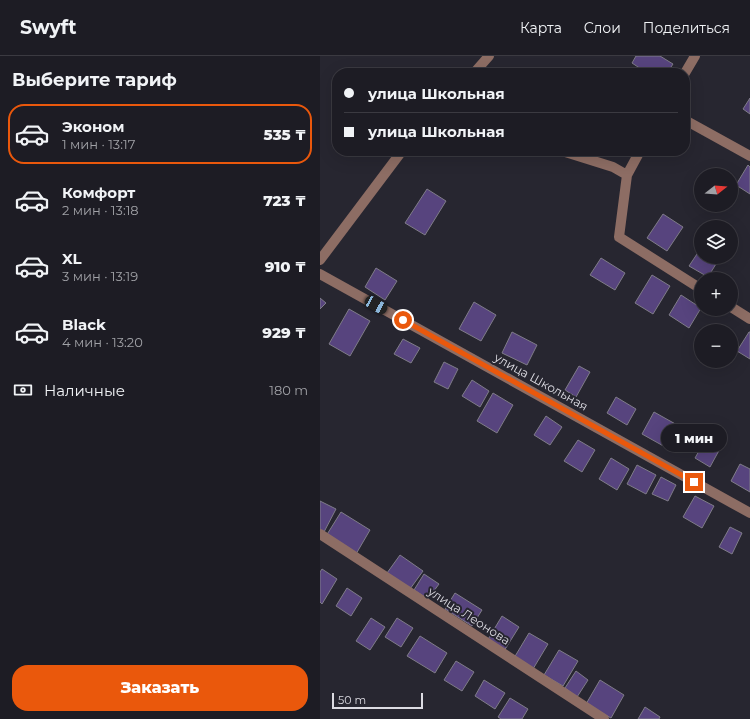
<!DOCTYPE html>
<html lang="ru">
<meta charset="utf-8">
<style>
body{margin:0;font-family:Montserrat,sans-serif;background:#25252c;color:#f1f3f6;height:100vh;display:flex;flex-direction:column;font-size:15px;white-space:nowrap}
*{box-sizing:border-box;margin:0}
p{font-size:13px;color:#a0a1a6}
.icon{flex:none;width:22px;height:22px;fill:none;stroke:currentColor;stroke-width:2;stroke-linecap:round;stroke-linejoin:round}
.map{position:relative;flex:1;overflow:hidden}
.sheet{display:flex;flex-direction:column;background:#1d1c24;width:320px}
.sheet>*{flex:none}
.top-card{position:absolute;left:12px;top:12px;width:358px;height:88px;border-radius:16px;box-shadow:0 4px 16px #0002,0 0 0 1px #3b3a41;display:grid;align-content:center;height:88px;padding:0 12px;background:#1d1c24}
.needle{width:26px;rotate:73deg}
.fabs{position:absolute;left:374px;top:112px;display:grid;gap:8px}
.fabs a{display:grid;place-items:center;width:44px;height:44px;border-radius:50%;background:#1d1c24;box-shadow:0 4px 16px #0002,0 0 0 1px #3b3a41;font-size:20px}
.scale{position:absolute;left:12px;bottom:10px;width:91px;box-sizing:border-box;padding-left:4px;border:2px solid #dcdbe2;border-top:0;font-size:11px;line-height:14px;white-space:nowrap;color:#dcdbe2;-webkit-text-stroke:3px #272630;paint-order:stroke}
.end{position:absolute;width:18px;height:18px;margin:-9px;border:5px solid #ea580c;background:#fff;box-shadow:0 0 0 2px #fff}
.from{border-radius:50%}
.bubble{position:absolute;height:28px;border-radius:14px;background:#1d1c24;box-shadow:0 4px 16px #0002,0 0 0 1px #3b3a41;font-size:13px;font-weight:800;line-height:28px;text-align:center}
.car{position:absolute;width:12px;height:24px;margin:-12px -6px;border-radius:5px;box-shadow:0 0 3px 1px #0007;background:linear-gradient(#222 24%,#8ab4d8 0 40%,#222 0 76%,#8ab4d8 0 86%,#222 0)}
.top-card b{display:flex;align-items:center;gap:14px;height:38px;font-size:15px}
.top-card b+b{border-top:1px solid #3b3a41}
.top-card i{width:10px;height:10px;background:#f1f3f6}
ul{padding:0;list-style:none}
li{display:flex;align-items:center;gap:12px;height:60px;margin:0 8px 6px;padding:0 4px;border:2px solid transparent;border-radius:16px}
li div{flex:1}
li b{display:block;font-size:15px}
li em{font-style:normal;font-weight:800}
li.active{border-color:#ea580c}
li>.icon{width:36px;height:36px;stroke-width:1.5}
h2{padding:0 12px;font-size:18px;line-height:48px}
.pay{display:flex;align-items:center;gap:10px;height:44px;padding:0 12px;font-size:15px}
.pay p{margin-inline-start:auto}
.primary-button{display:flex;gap:8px;margin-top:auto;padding:8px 12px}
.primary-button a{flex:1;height:46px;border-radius:16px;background:#ea580c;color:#fff;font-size:16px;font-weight:800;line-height:46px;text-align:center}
header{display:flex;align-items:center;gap:24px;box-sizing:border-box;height:56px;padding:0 20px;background:#1d1c24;border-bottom:1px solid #3b3a41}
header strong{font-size:19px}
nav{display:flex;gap:22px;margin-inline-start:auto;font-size:14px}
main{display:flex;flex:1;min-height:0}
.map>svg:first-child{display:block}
</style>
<header>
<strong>Swyft</strong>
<nav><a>Карта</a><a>Слои</a><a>Поделиться</a></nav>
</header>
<main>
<section class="sheet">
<h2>Выберите тариф</h2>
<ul>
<li class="active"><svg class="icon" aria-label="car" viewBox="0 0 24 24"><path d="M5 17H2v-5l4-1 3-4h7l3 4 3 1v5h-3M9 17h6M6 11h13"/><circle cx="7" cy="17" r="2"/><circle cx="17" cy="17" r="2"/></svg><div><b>Эконом</b><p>1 мин · 13:17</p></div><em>535 ₸</em></li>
<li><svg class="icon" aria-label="car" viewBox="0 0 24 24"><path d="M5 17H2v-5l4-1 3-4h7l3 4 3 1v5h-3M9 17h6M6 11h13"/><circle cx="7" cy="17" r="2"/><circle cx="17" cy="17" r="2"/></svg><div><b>Комфорт</b><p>2 мин · 13:18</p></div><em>723 ₸</em></li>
<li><svg class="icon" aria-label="car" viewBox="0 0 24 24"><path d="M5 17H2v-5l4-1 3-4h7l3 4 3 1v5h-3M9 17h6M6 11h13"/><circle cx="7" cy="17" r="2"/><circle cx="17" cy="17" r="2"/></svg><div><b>XL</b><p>3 мин · 13:19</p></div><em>910 ₸</em></li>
<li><svg class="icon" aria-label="car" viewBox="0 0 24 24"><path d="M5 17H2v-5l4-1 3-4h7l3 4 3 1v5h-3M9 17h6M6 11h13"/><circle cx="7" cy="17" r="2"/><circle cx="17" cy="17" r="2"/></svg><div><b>Black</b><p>4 мин · 13:20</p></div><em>929 ₸</em></li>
</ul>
<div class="pay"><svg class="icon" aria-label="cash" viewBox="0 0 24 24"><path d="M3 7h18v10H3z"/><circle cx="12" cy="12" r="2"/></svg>Наличные<p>180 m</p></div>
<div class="primary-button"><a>Заказать</a></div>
</section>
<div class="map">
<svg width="430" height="663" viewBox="0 0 430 663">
<rect width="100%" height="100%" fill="#272630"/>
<path fill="#57447e" stroke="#7f7c88" d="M 316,0 L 340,0 L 353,8 L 347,17 L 327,17 L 312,7 Z
M 430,42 L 430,58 L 423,53 Z
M 428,109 L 430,111 L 430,138 L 416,129 Z
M 107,133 L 126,145 L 105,179 L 85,167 Z
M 343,158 L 363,171 L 347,195 L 327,182 Z
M 381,192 L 381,201 L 396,201 L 399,203 L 388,221 L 369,210 Z
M 281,202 L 305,217 L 295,234 L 270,219 Z
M 56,212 L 77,225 L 65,244 L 45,231 Z
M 332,219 L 350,230 L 333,258 L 315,247 Z
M 361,239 L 381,252 L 369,272 L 349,259 Z
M 0,242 L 6,247 L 0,253 Z
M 154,246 L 176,259 L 161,285 L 139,273 Z
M 29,253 L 50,265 L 30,300 L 9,288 Z
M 192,276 L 217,289 L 207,309 L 182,297 Z
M 429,276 L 430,276 L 430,303 L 417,295 Z
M 83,283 L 100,292 L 91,307 L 74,298 Z
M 124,306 L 138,313 L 128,333 L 114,326 Z
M 259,310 L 270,316 L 256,341 L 245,334 Z
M 152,324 L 169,335 L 160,351 L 142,340 Z
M 173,337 L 193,349 L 177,377 L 157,365 Z
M 296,341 L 316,353 L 307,369 L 287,357 Z
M 334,356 L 359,370 L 347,392 L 322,378 Z
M 226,360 L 242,371 L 230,389 L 214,379 Z
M 387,381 L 402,389 L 390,411 L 375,402 Z
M 258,384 L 275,394 L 262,416 L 244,405 Z
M 291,402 L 309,413 L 297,434 L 279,423 Z
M 420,408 L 430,413 L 430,436 L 411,425 Z
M 317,409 L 336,419 L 326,438 L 307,428 Z
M 341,421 L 356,429 L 348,445 L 332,438 Z
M 375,440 L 394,450 L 382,472 L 363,461 Z
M 0,445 L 16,453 L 4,476 L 0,474 Z
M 21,456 L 50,474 L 36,498 L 6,480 Z
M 410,471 L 422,477 L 412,498 L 399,491 Z
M 80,499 L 103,515 L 90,533 L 67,517 Z
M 2,513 L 17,523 L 2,548 L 0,546 L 0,516 Z
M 104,518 L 119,528 L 108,543 L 94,534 Z
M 27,532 L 42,542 L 31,560 L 16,550 Z
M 135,537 L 162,554 L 152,570 L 125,553 Z
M 182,560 L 199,571 L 184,595 L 167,585 Z
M 51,562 L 65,571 L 50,594 L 36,585 Z
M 77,562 L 93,572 L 81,591 L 65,581 Z
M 209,577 L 228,588 L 213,613 L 194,602 Z
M 100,580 L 127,597 L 115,617 L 87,600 Z
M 239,594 L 258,605 L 243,630 L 224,619 Z
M 136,605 L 154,616 L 142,635 L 124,624 Z
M 256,615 L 268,624 L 257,641 L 245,632 Z
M 164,624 L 185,637 L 175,653 L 155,640 Z
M 280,624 L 304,639 L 291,662 L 266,648 Z
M 190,642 L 208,653 L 202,663 L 181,663 L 178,661 Z
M 325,651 L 340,661 L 339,663 L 318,663 Z"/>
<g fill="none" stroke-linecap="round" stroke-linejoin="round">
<path stroke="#8d6d64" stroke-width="10" d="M 154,17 L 169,0
M 365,17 L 375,0
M 365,64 L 430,100
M 242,95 L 293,111 L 307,119 L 320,95
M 307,119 L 299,181 L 381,233
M 0,204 L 82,95
M 0,218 L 430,457
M 411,251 L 430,263
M 0,478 L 284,663"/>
</g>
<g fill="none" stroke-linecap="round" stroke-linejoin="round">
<path stroke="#ea580c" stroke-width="5" d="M 83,264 L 374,426"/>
</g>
<g text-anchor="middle" stroke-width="4" stroke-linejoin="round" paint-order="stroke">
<g font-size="12" fill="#dcdbe2" stroke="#272630">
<text transform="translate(221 326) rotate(29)" y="4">улица Школьная</text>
<text transform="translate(149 560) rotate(33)" y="4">улица Леонова</text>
</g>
</g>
</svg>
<div class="fabs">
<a><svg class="needle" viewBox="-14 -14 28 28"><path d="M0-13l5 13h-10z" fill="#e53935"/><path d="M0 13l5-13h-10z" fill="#a0a1a6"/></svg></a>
<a><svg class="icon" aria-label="layers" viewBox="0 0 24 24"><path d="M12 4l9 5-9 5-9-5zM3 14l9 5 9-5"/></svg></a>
<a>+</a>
<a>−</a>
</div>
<div class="scale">50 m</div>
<i class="end from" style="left:83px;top:264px"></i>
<i class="end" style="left:374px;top:426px"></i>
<div class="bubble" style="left:341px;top:368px;width:66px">1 мин</div>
<i class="car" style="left:56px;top:249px;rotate:119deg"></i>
<div class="top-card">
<b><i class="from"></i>улица Школьная</b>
<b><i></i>улица Школьная</b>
</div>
</div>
</main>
